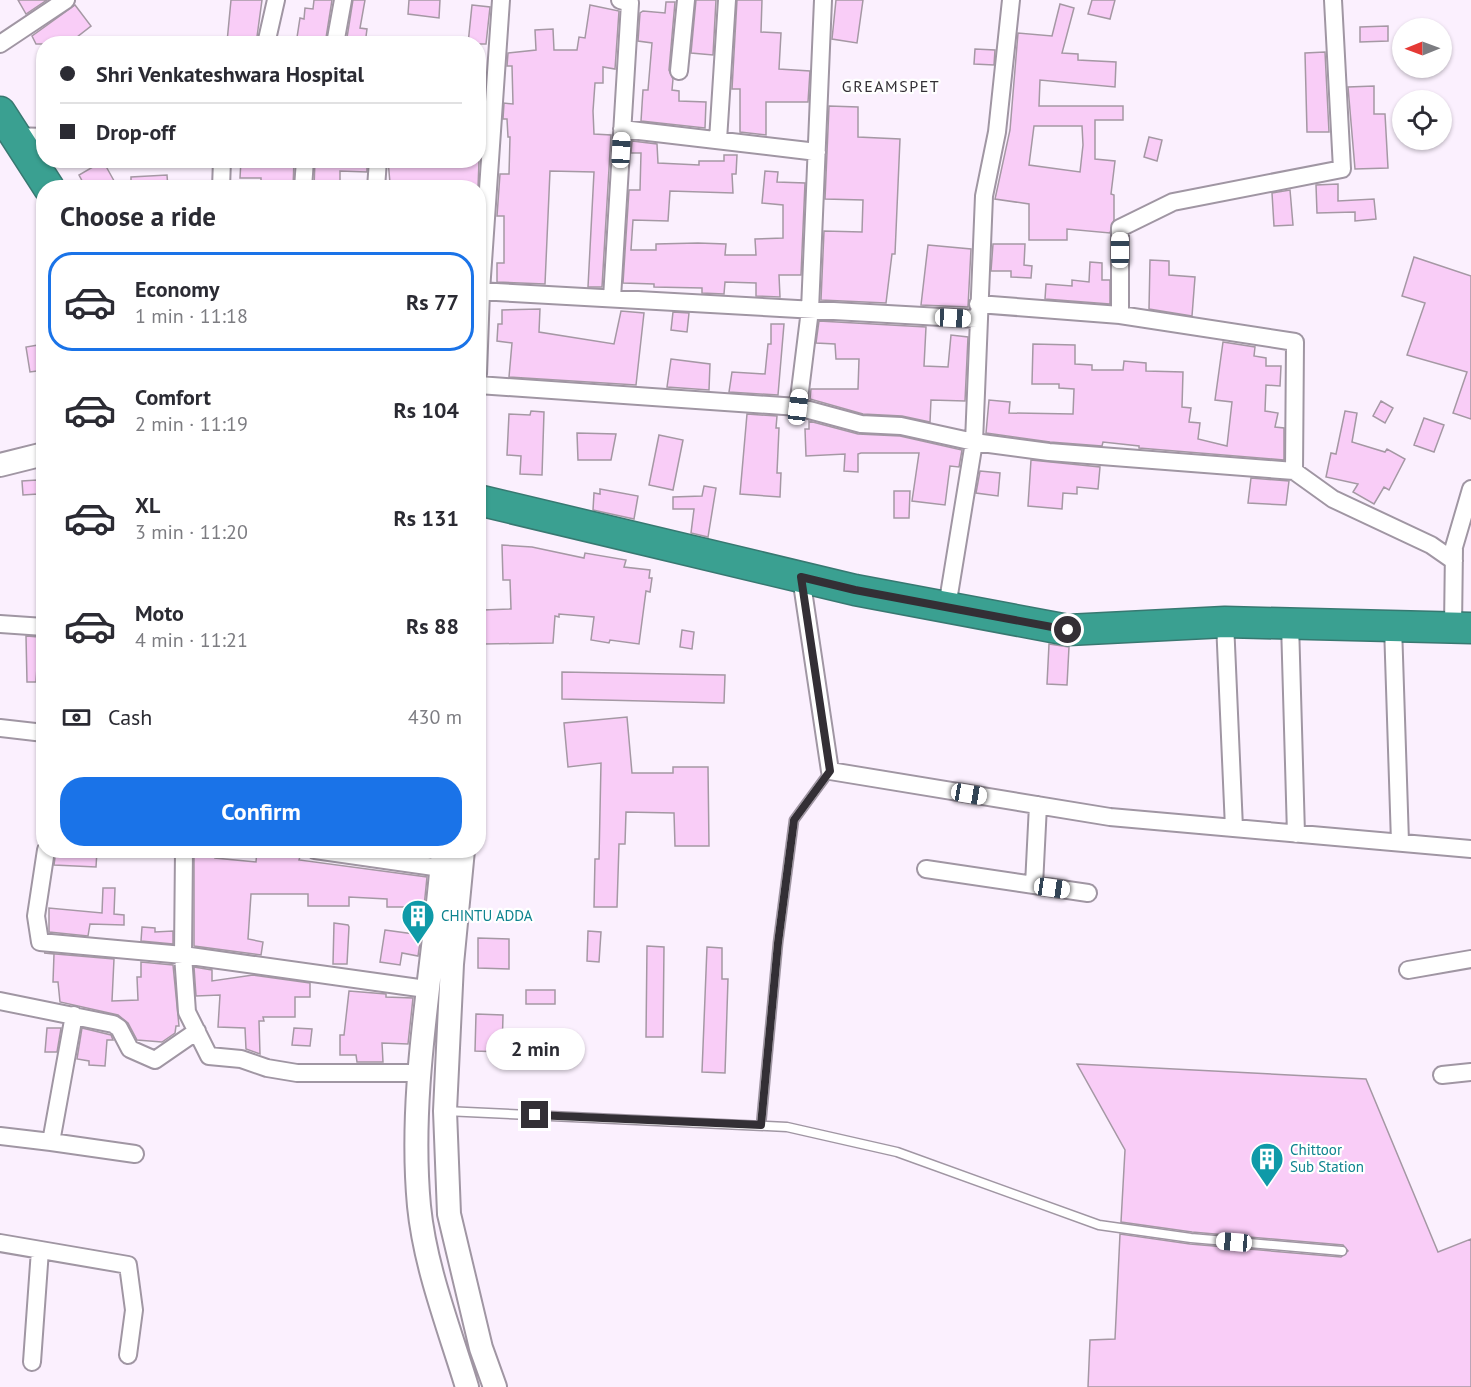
<!DOCTYPE html>
<meta charset="utf-8">
<style>
body{margin:0;font-family:"PT Sans",sans-serif;background:#f2f2f3;color:#2b2b33;height:100vh;display:flex;flex-direction:column;font-size:22px;white-space:nowrap}
*{box-sizing:border-box;margin:0}
p{font-size:20px;color:#7c7c81}
.icon{flex:none;width:33px;height:33px;fill:none;stroke:currentColor;stroke-width:2;stroke-linecap:round;stroke-linejoin:round}
.map{position:relative;flex:1;overflow:hidden}
.details{position:absolute;left:36px;top:180px;width:450px;height:678px;display:flex;flex-direction:column;background:#fff;border-radius:24px;box-shadow:0 2px 4px #0004}
.details>*{flex:none}
.banner{position:absolute;left:36px;top:36px;width:450px;height:132px;border-radius:24px;box-shadow:0 2px 4px #0004;display:grid;align-content:center;height:132px;padding:0 24px;background:#fff}
.needle{width:39px;rotate:269deg}
.tools{position:absolute;left:1392px;top:18px;display:grid;gap:12px}
.tools a{display:grid;place-items:center;width:60px;height:60px;border-radius:50%;background:#fff;box-shadow:0 2px 4px #0004;font-size:30px}
.end{position:absolute;width:27px;height:27px;margin:-14px;border:8px solid #332f35;background:#fff;box-shadow:0 0 0 3px #fff}
.from{border-radius:50%}
.bubble{position:absolute;height:42px;border-radius:21px;background:#fff;box-shadow:0 2px 4px #0004;font-size:20px;font-weight:700;line-height:42px;text-align:center}
.car{position:absolute;width:18px;height:36px;margin:-18px -9px;border-radius:8px;box-shadow:0 0 4px 2px #0007;background:linear-gradient(#fff 24%,#345 0 40%,#fff 0 76%,#345 0 86%,#fff 0)}
.banner b{display:flex;align-items:center;gap:21px;height:57px;font-size:22px}
.banner b+b{border-top:2px solid #e1e1e2}
.banner i{width:15px;height:15px;background:#2b2b33}
ul{padding:0;list-style:none}
li{display:flex;align-items:center;gap:18px;height:99px;margin:0 12px 9px;padding:0 12px;border:3px solid transparent;border-radius:24px}
li div{flex:1}
li b{display:block;font-size:22px}
li em{font-style:normal;font-weight:700}
li.active{border-color:#1a73e8}
li>.icon{width:54px;height:54px;stroke-width:1.5}
h2{padding:0 24px;font-size:27px;line-height:72px}
.pay{display:flex;align-items:center;gap:15px;height:66px;padding:0 24px;font-size:22px}
.pay p{margin-inline-start:auto}
.primary-button{display:flex;gap:12px;margin-top:auto;padding:12px 24px}
.primary-button a{flex:1;height:69px;border-radius:24px;background:#1a73e8;color:#fff;font-size:24px;font-weight:700;line-height:69px;text-align:center}
.map>svg:first-child{display:block}
</style>
<div class="map">
<svg width="1471" height="1387" viewBox="0 0 1471 1387">
<rect width="100%" height="100%" fill="#fbf0fe"/>
<path fill="#f9cdf7" stroke="#a598a4" stroke-width="1.5" fill-rule="evenodd" d="M 18,0 L 47,0 L 26,14 Z
M 231,0 L 262,0 L 256,44 L 227,42 Z
M 314,0 L 332,0 L 325,44 L 296,44 L 300,18 L 304,19 L 305,8 L 313,9 Z
M 353,0 L 365,0 L 360,28 L 367,29 L 365,44 L 346,44 Z
M 409,0 L 440,0 L 439,18 L 408,14 Z
M 696,0 L 716,0 L 713,55 L 691,53 Z
M 737,0 L 762,0 L 761,32 L 781,33 L 779,69 L 810,71 L 808,102 L 766,102 L 766,135 L 740,132 L 740,89 L 732,89 Z
M 836,0 L 863,0 L 857,43 L 832,39 Z
M 1092,0 L 1115,0 L 1110,19 L 1088,14 Z
M 666,2 L 675,2 L 669,70 L 673,79 L 672,90 L 679,91 L 679,101 L 706,102 L 705,128 L 641,121 L 643,90 L 648,90 L 652,43 L 638,41 L 640,13 L 643,11 L 665,13 Z
M 1060,4 L 1074,8 L 1062,53 L 1078,54 L 1078,60 L 1116,62 L 1115,87 L 1040,80 L 1039,106 L 1123,106 L 1123,120 L 1095,120 L 1095,159 L 1115,161 L 1111,194 L 1114,195 L 1114,220 L 1110,233 L 1067,229 L 1067,240 L 1029,240 L 1029,204 L 995,199 L 1010,130 L 1018,33 L 1052,36 ZM 1034,126 L 1082,126 L 1083,145 L 1080,172 L 1029,165 Z
M 75,5 L 91,26 L 68,44 L 36,44 L 32,36 Z
M 472,5 L 490,7 L 486,44 L 468,44 Z
M 590,5 L 619,11 L 615,69 L 603,67 L 603,83 L 595,83 L 593,111 L 594,134 L 611,135 L 602,287 L 588,287 L 594,172 L 550,171 L 545,284 L 497,282 L 497,263 L 504,263 L 504,216 L 497,216 L 500,174 L 509,174 L 510,137 L 508,137 L 507,119 L 503,119 L 504,103 L 513,104 L 512,66 L 507,66 L 508,53 L 536,50 L 535,30 L 553,29 L 554,50 L 577,50 L 579,37 L 585,38 Z
M 1388,26 L 1388,41 L 1360,42 L 1360,27 Z
M 975,49 L 995,50 L 994,65 L 974,64 Z
M 1325,52 L 1329,132 L 1307,132 L 1305,53 Z
M 1374,86 L 1374,114 L 1385,114 L 1388,168 L 1355,169 L 1348,87 Z
M 829,106 L 858,107 L 858,137 L 900,139 L 895,254 L 892,254 L 886,303 L 821,300 L 824,231 L 862,232 L 863,200 L 825,199 Z
M 1149,137 L 1162,140 L 1157,161 L 1144,157 Z
M 632,141 L 657,144 L 658,163 L 699,165 L 699,161 L 724,161 L 724,155 L 737,155 L 736,174 L 732,174 L 733,193 L 670,191 L 668,221 L 633,220 L 631,250 L 656,250 L 656,244 L 698,243 L 726,244 L 725,255 L 756,255 L 755,239 L 783,238 L 783,205 L 762,203 L 765,171 L 778,172 L 777,182 L 805,183 L 801,275 L 779,275 L 780,297 L 756,296 L 756,283 L 725,282 L 724,294 L 702,293 L 702,288 L 654,287 L 654,284 L 623,283 L 629,190 L 640,190 L 641,153 L 631,153 Z
M 241,160 L 294,160 L 293,188 L 261,188 L 261,178 L 240,178 Z
M 315,160 L 367,160 L 367,172 L 340,171 L 340,188 L 314,188 Z
M 388,160 L 479,161 L 478,188 L 436,188 L 436,185 L 390,183 Z
M 103,161 L 118,188 L 86,188 L 79,175 Z
M 167,175 L 168,188 L 131,188 L 131,177 Z
M 1338,184 L 1338,201 L 1374,199 L 1376,219 L 1355,221 L 1355,212 L 1317,213 L 1316,185 Z
M 1290,190 L 1293,225 L 1274,226 L 1272,193 Z
M 993,244 L 1025,244 L 1024,265 L 1032,266 L 1031,278 L 1011,277 L 1011,271 L 991,271 Z
M 928,245 L 971,249 L 968,307 L 921,305 Z
M 1414,257 L 1471,276 L 1471,419 L 1453,413 L 1467,372 L 1407,355 L 1425,303 L 1402,296 Z
M 1150,260 L 1169,261 L 1169,275 L 1195,277 L 1192,316 L 1149,309 Z
M 1090,262 L 1102,263 L 1102,280 L 1110,280 L 1110,304 L 1045,299 L 1046,284 L 1072,286 L 1072,280 L 1089,282 Z
M 540,309 L 539,332 L 614,344 L 621,311 L 644,313 L 636,385 L 509,377 L 512,343 L 497,341 L 498,324 L 502,324 L 502,310 Z
M 673,312 L 689,313 L 687,332 L 671,330 Z
M 819,321 L 926,327 L 924,366 L 948,367 L 951,335 L 968,337 L 965,401 L 931,400 L 930,422 L 902,416 L 863,414 L 810,399 L 811,389 L 858,389 L 859,359 L 836,359 L 835,344 L 816,343 Z
M 771,324 L 784,324 L 778,395 L 729,392 L 732,372 L 765,374 L 768,344 L 771,344 Z
M 1223,342 L 1255,347 L 1254,356 L 1266,358 L 1266,366 L 1281,366 L 1280,386 L 1266,385 L 1265,411 L 1278,413 L 1275,427 L 1284,428 L 1284,460 L 1139,448 L 1139,446 L 1103,442 L 1102,446 L 1050,442 L 986,433 L 989,400 L 1010,402 L 1009,413 L 1073,414 L 1074,389 L 1059,388 L 1059,384 L 1032,384 L 1033,344 L 1075,345 L 1075,364 L 1092,365 L 1092,370 L 1123,370 L 1124,361 L 1146,363 L 1146,371 L 1183,372 L 1182,407 L 1191,408 L 1189,422 L 1200,423 L 1198,439 L 1227,446 L 1232,402 L 1215,400 Z
M 44,344 L 44,370 L 30,372 L 26,347 Z
M 671,359 L 710,364 L 709,390 L 667,387 Z
M 1381,401 L 1393,408 L 1385,423 L 1373,416 Z
M 531,411 L 544,412 L 542,475 L 520,474 L 521,456 L 507,455 L 509,414 L 530,415 Z
M 1345,411 L 1357,413 L 1352,442 L 1385,452 L 1387,449 L 1405,459 L 1389,490 L 1384,487 L 1374,504 L 1353,492 L 1358,484 L 1326,477 L 1331,453 L 1336,454 Z
M 747,414 L 777,416 L 776,428 L 779,428 L 777,473 L 781,473 L 780,497 L 740,494 Z
M 1424,418 L 1444,425 L 1434,452 L 1414,445 Z
M 809,421 L 858,434 L 900,436 L 962,450 L 959,467 L 950,466 L 945,505 L 912,501 L 919,453 L 861,453 L 858,454 L 858,472 L 844,471 L 845,454 L 806,456 L 805,429 L 809,429 Z
M 577,433 L 616,434 L 611,460 L 578,460 Z
M 659,435 L 683,440 L 673,490 L 649,485 Z
M 1031,460 L 1100,467 L 1098,489 L 1077,487 L 1077,494 L 1063,493 L 1062,509 L 1028,506 Z
M 980,471 L 1000,473 L 998,496 L 976,493 Z
M 1251,478 L 1289,481 L 1286,505 L 1248,503 Z
M 37,480 L 38,494 L 23,495 L 22,481 Z
M 704,486 L 716,488 L 708,537 L 691,533 L 694,509 L 673,509 L 673,497 L 702,496 Z
M 600,489 L 638,496 L 634,519 L 593,510 L 594,493 L 600,494 Z
M 894,491 L 910,491 L 909,518 L 894,518 Z
M 502,545 L 532,547 L 584,558 L 585,553 L 626,560 L 624,567 L 650,570 L 649,578 L 652,578 L 650,592 L 646,591 L 639,644 L 610,640 L 609,643 L 591,640 L 594,617 L 559,614 L 559,617 L 555,616 L 553,643 L 484,644 L 483,610 L 511,609 L 510,580 L 503,580 Z
M 682,630 L 694,632 L 692,649 L 680,647 Z
M 26,636 L 39,637 L 36,682 L 27,682 Z
M 1049,644 L 1069,647 L 1067,685 L 1047,684 Z
M 562,672 L 725,675 L 724,703 L 562,699 Z
M 627,717 L 632,773 L 673,773 L 673,767 L 708,767 L 709,846 L 675,846 L 674,813 L 626,812 L 625,844 L 619,844 L 617,907 L 594,907 L 595,859 L 599,859 L 601,763 L 568,767 L 564,723 Z
M 56,850 L 97,851 L 96,867 L 54,865 Z
M 194,850 L 216,850 L 215,858 L 256,862 L 257,850 L 269,850 L 269,855 L 300,857 L 299,860 L 427,877 L 424,907 L 387,907 L 387,899 L 349,897 L 349,906 L 308,906 L 308,894 L 251,894 L 248,939 L 263,942 L 261,955 L 194,946 Z
M 103,888 L 115,888 L 114,914 L 124,915 L 124,925 L 90,924 L 88,936 L 49,932 L 49,908 L 102,913 Z
M 334,923 L 348,925 L 349,927 L 347,964 L 333,964 Z
M 142,927 L 155,928 L 155,932 L 173,931 L 173,944 L 141,941 Z
M 385,930 L 421,935 L 418,956 L 402,953 L 400,965 L 380,962 Z
M 588,931 L 601,932 L 599,962 L 587,961 Z
M 478,938 L 509,939 L 509,969 L 478,968 Z
M 647,946 L 664,947 L 663,1037 L 646,1037 Z
M 707,947 L 722,948 L 722,979 L 728,979 L 725,1073 L 702,1072 Z
M 44,953 L 114,959 L 112,1001 L 138,1000 L 137,977 L 141,977 L 141,962 L 173,965 L 179,1026 L 176,1026 L 175,1033 L 162,1042 L 137,1040 L 128,1023 L 118,1015 L 60,1002 L 58,982 L 53,982 L 54,954 Z
M 194,967 L 212,970 L 212,981 L 253,975 L 310,983 L 310,997 L 295,997 L 295,1017 L 263,1017 L 264,1021 L 259,1021 L 260,1054 L 246,1049 L 245,1028 L 218,1027 L 220,995 L 196,996 Z
M 526,990 L 555,990 L 555,1004 L 526,1004 Z
M 349,991 L 386,994 L 386,997 L 413,998 L 408,1044 L 382,1043 L 383,1062 L 357,1062 L 356,1055 L 340,1055 L 340,1035 L 344,1035 Z
M 476,1014 L 503,1015 L 502,1052 L 475,1051 Z
M 47,1028 L 61,1028 L 57,1052 L 45,1052 Z
M 82,1028 L 111,1035 L 113,1040 L 107,1040 L 105,1066 L 89,1065 L 89,1061 L 77,1059 Z
M 294,1028 L 312,1029 L 310,1046 L 292,1045 Z
M 1077,1064 L 1366,1079 L 1438,1252 L 1471,1239 L 1471,1387 L 1088,1387 L 1090,1340 L 1115,1339 L 1120,1234 L 1190,1244 L 1341,1257 L 1348,1251 L 1343,1245 L 1192,1232 L 1121,1222 L 1125,1150 Z"/>
<g fill="none" stroke-linecap="round" stroke-linejoin="round">
<g stroke="#a096a3" stroke-width="11">
<path id="lane" d="M 445,1111 L 787,1127 L 897,1152 L 1099,1225 L 1191,1238 L 1342,1251
M 761,1125 L 778,943 L 794,820 L 830,771"/>
</g>
<g stroke="#a096a3" stroke-width="20">
<path id="street" d="M 0,44 L 66,0
M 266,44 L 276,0
M 335,44 L 343,0
M 679,71 L 686,0
M 622,129 L 817,152
M 15,136 L 44,137
M 718,140 L 727,0
M 221,188 L 222,160
M 303,188 L 305,160
M 376,188 L 378,160
M 478,291 L 977,319
M 612,298 L 630,3 L 620,0
M 978,304 L 1120,315 L 1120,228 L 1173,202 L 1342,169 L 1333,0
M 1120,315 L 1295,342 L 1294,471
M 478,374 L 481,291 L 501,0
M 478,385 L 798,407 L 861,424 L 901,426 L 974,442 L 1049,452 L 1294,471 L 1333,499 L 1431,545 L 1454,561
M 798,407 L 810,310 L 823,0
M 801,577 L 830,771 L 1110,817 L 1471,849
M 947,607 L 974,442 L 984,196 L 997,132 L 1011,0
M 1225,622 L 1234,828
M 1290,623 L 1296,834
M 0,624 L 44,627
M 1393,626 L 1400,842
M 1453,628 L 1454,547 L 1471,489
M 0,728 L 44,733
M 46,850 L 36,916 L 40,942 L 183,955 L 426,989
M 184,850 L 183,955 L 187,1012 L 209,1056 L 241,1059 L 267,1068 L 297,1073 L 421,1073
M 315,850 L 441,868
M 926,869 L 1088,893
M 1034,885 L 1038,805
M 1408,970 L 1471,959
M 0,1001 L 113,1024 L 119,1028 L 130,1049 L 155,1060 L 197,1031
M 1442,1075 L 1471,1072
M 0,1136 L 51,1142 L 74,1015
M 51,1142 L 135,1154
M 0,1243 L 128,1265 L 134,1310 L 128,1355
M 32,1362 L 40,1250"/>
</g>
<g stroke="#a096a3" stroke-width="26">
<path id="secondary" d="M 0,465 L 44,454
M 443,850 C 434,969 408,1087 419,1206 C 425,1267 449,1328 467,1387
M 463,850 L 452,964 L 445,1111 L 449,1214 L 481,1348 L 495,1387"/>
</g>
<g stroke="#387871" stroke-width="33">
<path id="highway" d="M 0,112 L 49,188
M 478,500 L 855,590 L 1068,630 L 1225,622 L 1471,628"/>
</g>
<use href="#lane" stroke="#fff" stroke-width="8"/>
<use href="#street" stroke="#fff" stroke-width="16"/>
<use href="#secondary" stroke="#fff" stroke-width="22"/>
<use href="#highway" stroke="#3aa091" stroke-width="30"/>
</g>
<g fill="none" stroke-linecap="round" stroke-linejoin="round">
<path stroke="#332f35" stroke-width="8" d="M 535,1115 L 761,1125 L 778,943 L 794,820 L 830,771 L 801,577 L 855,590 L 1068,630"/>
</g>
<defs>
<g id="building-pin" transform="scale(1.725)"><path d="M0 17L-7.5 6A9.5 9.5 0 1 1 7.5 6Z" fill="#0f9aa8" stroke="#fff"/><path d="M-4-6H4V6H1V3H-1V6H-4ZM-2.5-4.3h1.7v1.8h-1.7ZM.8-4.3h1.7v1.8H.8ZM-2.5-1h1.7V.8h-1.7ZM.8-1h1.7V.8H.8Z" fill="#fff"/></g>
</defs>
<g fill-rule="evenodd">
<use href="#building-pin" x="418" y="916"/>
<use href="#building-pin" x="1267" y="1159"/>
</g>
<g text-anchor="middle" stroke-width="4.5" stroke-linejoin="round" paint-order="stroke">
<g font-size="15" fill="#0d838f" stroke="#fff" text-anchor="start">
<text x="441" y="921">CHINTU ADDA</text>
<text x="1290" y="1155">Chittoor<tspan x="1290" dy="17">Sub Station</tspan></text>
</g>
<g font-size="16" letter-spacing="1.5" fill="#332f35" stroke="#fff">
<text x="891" y="92">GREAMSPET</text>
</g>
</g>
</svg>
<div class="tools">
<a><svg class="needle" viewBox="-14 -14 28 28"><path d="M0-13l5 13h-10z" fill="#e53935"/><path d="M0 13l5-13h-10z" fill="#7c7c81"/></svg></a>
<a><svg class="icon" aria-label="locate" viewBox="0 0 24 24"><circle cx="12" cy="12" r="6"/><path d="M12 2v4M12 18v4M2 12h4M18 12h4"/></svg></a>
</div>
<i class="end from" style="left:1068px;top:630px"></i>
<i class="end" style="left:535px;top:1115px"></i>
<div class="bubble" style="left:486px;top:1028px;width:99px">2 min</div>
<i class="car" style="left:621px;top:150px;rotate:3deg"></i>
<i class="car" style="left:1120px;top:250px;rotate:0deg"></i>
<i class="car" style="left:953px;top:318px;rotate:93deg"></i>
<i class="car" style="left:798px;top:407px;rotate:7deg"></i>
<i class="car" style="left:969px;top:794px;rotate:100deg"></i>
<i class="car" style="left:1052px;top:888px;rotate:98deg"></i>
<i class="car" style="left:1234px;top:1242px;rotate:275deg"></i>
<div class="banner">
<b><i class="from"></i>Shri Venkateshwara Hospital</b>
<b><i></i>Drop-off</b>
</div>
<section class="details">
<h2>Choose a ride</h2>
<ul>
<li class="active"><svg class="icon" aria-label="car" viewBox="0 0 24 24"><path d="M5 17H2v-5l4-1 3-4h7l3 4 3 1v5h-3M9 17h6M6 11h13"/><circle cx="7" cy="17" r="2"/><circle cx="17" cy="17" r="2"/></svg><div><b>Economy</b><p>1 min · 11:18</p></div><em>Rs 77</em></li>
<li><svg class="icon" aria-label="car" viewBox="0 0 24 24"><path d="M5 17H2v-5l4-1 3-4h7l3 4 3 1v5h-3M9 17h6M6 11h13"/><circle cx="7" cy="17" r="2"/><circle cx="17" cy="17" r="2"/></svg><div><b>Comfort</b><p>2 min · 11:19</p></div><em>Rs 104</em></li>
<li><svg class="icon" aria-label="car" viewBox="0 0 24 24"><path d="M5 17H2v-5l4-1 3-4h7l3 4 3 1v5h-3M9 17h6M6 11h13"/><circle cx="7" cy="17" r="2"/><circle cx="17" cy="17" r="2"/></svg><div><b>XL</b><p>3 min · 11:20</p></div><em>Rs 131</em></li>
<li><svg class="icon" aria-label="car" viewBox="0 0 24 24"><path d="M5 17H2v-5l4-1 3-4h7l3 4 3 1v5h-3M9 17h6M6 11h13"/><circle cx="7" cy="17" r="2"/><circle cx="17" cy="17" r="2"/></svg><div><b>Moto</b><p>4 min · 11:21</p></div><em>Rs 88</em></li>
</ul>
<div class="pay"><svg class="icon" aria-label="cash" viewBox="0 0 24 24"><path d="M3 7h18v10H3z"/><circle cx="12" cy="12" r="2"/></svg>Cash<p>430 m</p></div>
<div class="primary-button"><a>Confirm</a></div>
</section>
</div>
